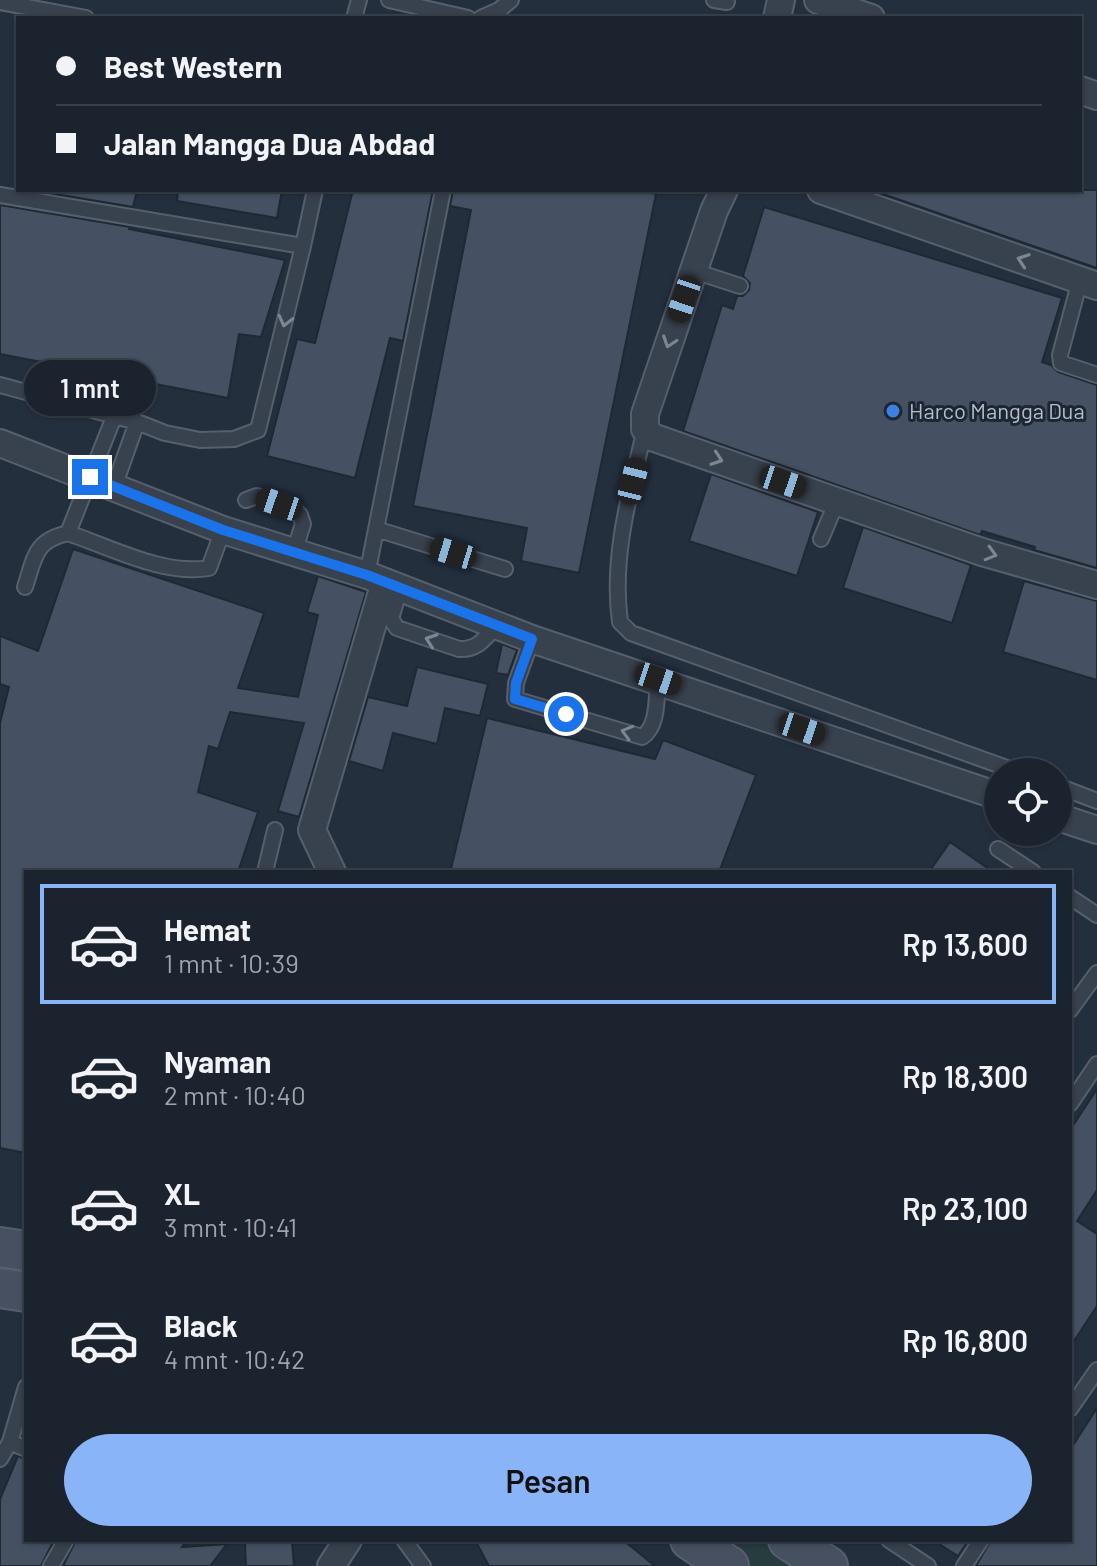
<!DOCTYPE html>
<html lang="id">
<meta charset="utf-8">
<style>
body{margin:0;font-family:Barlow,sans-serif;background:#282f3a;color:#f1f3f6;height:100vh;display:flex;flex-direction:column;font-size:30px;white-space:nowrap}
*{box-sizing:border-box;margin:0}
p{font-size:26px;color:#a0a4aa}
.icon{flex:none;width:44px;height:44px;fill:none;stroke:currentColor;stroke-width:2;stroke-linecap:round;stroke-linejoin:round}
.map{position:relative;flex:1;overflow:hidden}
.drawer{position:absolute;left:24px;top:870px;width:1048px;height:672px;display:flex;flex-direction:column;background:#1b232e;border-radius:0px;box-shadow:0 2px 6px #0004,0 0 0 2px #39404a}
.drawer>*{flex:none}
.banner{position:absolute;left:16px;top:16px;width:1066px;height:176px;border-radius:0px;box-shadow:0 2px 6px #0004,0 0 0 2px #39404a;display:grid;align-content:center;height:176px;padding:0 40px;background:#1b232e}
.controls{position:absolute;left:984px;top:758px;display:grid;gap:16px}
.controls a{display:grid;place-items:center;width:88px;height:88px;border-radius:50%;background:#1b232e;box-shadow:0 2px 6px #0004,0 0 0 2px #39404a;font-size:40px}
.end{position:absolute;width:36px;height:36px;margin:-18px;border:10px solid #1a73e8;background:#fff;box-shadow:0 0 0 4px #fff}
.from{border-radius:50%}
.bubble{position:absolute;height:56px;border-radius:28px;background:#1b232e;box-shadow:0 2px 6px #0004,0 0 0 2px #39404a;font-size:26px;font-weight:600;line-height:56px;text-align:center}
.car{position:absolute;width:24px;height:48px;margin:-24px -12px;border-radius:10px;box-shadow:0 0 6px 2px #0007;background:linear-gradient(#222 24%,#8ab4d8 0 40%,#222 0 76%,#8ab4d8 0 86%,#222 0)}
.banner b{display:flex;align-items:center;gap:28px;height:76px;font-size:30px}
.banner b+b{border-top:2px solid #39404a}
.banner i{width:20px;height:20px;background:#f1f3f6}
ul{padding:14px 0 0;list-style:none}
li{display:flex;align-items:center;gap:24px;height:120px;margin:0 16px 12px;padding:0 24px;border:4px solid transparent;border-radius:0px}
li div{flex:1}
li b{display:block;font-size:30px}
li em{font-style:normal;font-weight:600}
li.active{border-color:#8ab4f8}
li>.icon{width:72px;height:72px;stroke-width:1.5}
.cta{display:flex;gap:16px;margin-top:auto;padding:16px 40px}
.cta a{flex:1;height:92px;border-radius:48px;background:#8ab4f8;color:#111;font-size:32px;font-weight:600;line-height:92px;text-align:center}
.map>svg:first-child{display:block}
</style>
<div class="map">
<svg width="1097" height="1566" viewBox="0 0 1097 1566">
<rect width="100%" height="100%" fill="#242f3e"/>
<path fill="#263c3f" d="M 691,1540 L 788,1540 L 828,1566 L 730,1566 Z"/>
<path fill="#455162" stroke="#1f2835" stroke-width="2" d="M 31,190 L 137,190 L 133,207 Z
M 178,190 L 282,190 L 277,218 L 177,201 Z
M 353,190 L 433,190 L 403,341 L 390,338 L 355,478 L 267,456 L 297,339 L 315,343 Z
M 453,190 L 634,190 L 656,194 L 579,573 L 521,561 L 527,528 L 413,506 L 471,210 L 450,206 Z
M 880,190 L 1097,190 L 1097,268 L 880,193 Z
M 0,205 L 130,227 L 129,229 L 285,260 L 261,337 L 239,334 L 228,398 L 0,354 Z
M 764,207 L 1062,298 L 1042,362 L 1051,365 L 1058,372 L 1097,385 L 1097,568 L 1034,550 L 1035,547 L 982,531 L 980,535 L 683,431 L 722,305 L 733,309 L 737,296 L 743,296 L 749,290 L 750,283 L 743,276 Z
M 711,474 L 818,512 L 797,576 L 689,541 Z
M 863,527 L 971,565 L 952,623 L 843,588 Z
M 73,549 L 264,613 L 238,688 L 298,697 L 318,615 L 307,612 L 318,576 L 366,592 L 299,817 L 278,811 L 304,723 L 230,712 L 218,749 L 209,746 L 198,792 L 258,812 L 238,872 L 26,872 L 26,1153 L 0,1148 L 0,723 L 9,687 L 0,684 L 0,636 L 38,651 Z
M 1024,581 L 1097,601 L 1097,680 L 1003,652 Z
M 502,644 L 517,650 L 508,675 L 496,673 Z
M 417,667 L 488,684 L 480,716 L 445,708 L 437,744 L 393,733 L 383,771 L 349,761 L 368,697 L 407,706 Z
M 487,718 L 655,759 L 663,740 L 756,775 L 719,872 L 465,872 L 451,869 Z
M 950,842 L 993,872 L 929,872 Z
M 1097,1089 L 1097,1190 L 1077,1221 L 1097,1234 L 1097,1306 L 1070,1347 L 1070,1130 Z
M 1097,1408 L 1097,1566 L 976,1566 L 991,1540 L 1070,1540 L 1070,1450 Z
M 18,1456 L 26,1459 L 26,1540 L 54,1540 L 41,1566 L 0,1566 L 0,1499 Z
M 76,1540 L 188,1540 L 182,1547 L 227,1544 L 210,1566 L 63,1566 Z
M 475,1540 L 623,1540 L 655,1566 L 489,1566 Z
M 933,1540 L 969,1540 L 958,1556 Z
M 292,1541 L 294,1566 L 246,1566 L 245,1543 Z"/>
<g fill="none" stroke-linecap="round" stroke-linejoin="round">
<g stroke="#565f6c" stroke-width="18">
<path id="lane" d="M 389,0 L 468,18
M 714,0 L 727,2
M 0,2 L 86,18
M 354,18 L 359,0
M 481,18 L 499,10 L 511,0
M 0,195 L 303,246
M 694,271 L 740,286
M 1080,280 L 1060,355 L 1061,363 L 1097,375
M 0,385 L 137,422 L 165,433 L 200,440 L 234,439 L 258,430 L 303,246 L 315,190
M 645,429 C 630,492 611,557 620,622 L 631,633 L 1018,772
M 114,487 L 137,422
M 246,500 L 257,496 L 295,510 L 300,515 L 303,524 L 294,552
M 376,529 L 505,569
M 68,533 C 110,547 164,576 209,568 L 223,530
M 821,539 L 837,501
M 367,575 L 443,190
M 25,587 C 35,557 34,541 68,533 L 114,417
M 400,587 L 391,619 L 397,628 L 459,649 C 478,650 485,638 497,625
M 532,639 L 516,683 L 515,699 L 642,737 C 659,726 656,697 658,679
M 1058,786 L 1097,801
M 998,849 L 1033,872
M 265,872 L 275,830
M 1070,897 L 1097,915
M 1070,1010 L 1097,973
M 1070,1104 L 1097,1064
M 1070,1409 L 1097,1370
M 10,1442 L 26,1449
M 0,1459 L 10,1442 L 26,1387
M 404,1540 L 423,1566
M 889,1540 L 928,1566
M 51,1566 L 66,1540
M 964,1566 L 981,1540"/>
</g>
<g stroke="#565f6c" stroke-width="30">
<path id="street" d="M 818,0 L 871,18
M 777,18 L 781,0
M 1080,90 L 1097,96
M 724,190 L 714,211 L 645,414 L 645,429 L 652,437 L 982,552 L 1097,585
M 821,190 L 1097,286
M 0,443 L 223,530 L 367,575 L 532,639 L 998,796
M 1058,817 L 1097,830
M 332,872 L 312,830 L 385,582
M 331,1566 L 348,1540"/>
</g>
<g stroke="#565f6c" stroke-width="42">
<path id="secondary" d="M 0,1247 L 26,1251
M 0,1288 L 26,1292
M 690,1540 L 729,1566
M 788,1540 L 828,1566"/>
</g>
<use href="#lane" stroke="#38414e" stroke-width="14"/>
<use href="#street" stroke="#38414e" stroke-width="26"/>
<use href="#secondary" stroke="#465061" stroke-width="38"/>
</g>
<defs><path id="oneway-chevron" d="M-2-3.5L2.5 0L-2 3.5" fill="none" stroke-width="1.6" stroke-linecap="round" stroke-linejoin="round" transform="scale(2)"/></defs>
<g stroke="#7c8592">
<use href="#oneway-chevron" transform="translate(1023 260) rotate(-161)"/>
<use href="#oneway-chevron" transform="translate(285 321) rotate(104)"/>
<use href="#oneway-chevron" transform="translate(669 342) rotate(109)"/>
<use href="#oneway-chevron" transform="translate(717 459) rotate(19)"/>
<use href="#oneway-chevron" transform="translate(991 554) rotate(16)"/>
<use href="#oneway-chevron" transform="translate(431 640) rotate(-161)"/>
<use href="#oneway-chevron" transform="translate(627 732) rotate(-164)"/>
</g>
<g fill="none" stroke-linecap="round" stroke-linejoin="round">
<path stroke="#1a73e8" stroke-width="10" d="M 90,477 L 223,530 L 367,575 L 532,639 L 516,683 L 515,699 L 566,714"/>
</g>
<circle fill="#3f7fe0" stroke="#1d2633" stroke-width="3" cx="893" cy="411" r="8"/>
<g text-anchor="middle" stroke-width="6" stroke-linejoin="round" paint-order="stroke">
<g font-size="22" fill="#b4bcc9" stroke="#1d2633" text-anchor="start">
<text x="909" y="419">Harco Mangga Dua</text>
</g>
</g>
</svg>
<div class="controls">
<a><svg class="icon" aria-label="locate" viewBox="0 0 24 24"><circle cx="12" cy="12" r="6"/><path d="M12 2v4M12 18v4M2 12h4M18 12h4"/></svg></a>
</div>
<i class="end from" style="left:566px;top:714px"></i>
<i class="end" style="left:90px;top:477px"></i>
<div class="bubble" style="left:24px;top:360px;width:132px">1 mnt</div>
<i class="car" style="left:684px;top:299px;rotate:199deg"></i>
<i class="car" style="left:633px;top:481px;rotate:14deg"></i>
<i class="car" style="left:783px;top:482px;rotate:109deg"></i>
<i class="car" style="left:279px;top:504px;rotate:289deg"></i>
<i class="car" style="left:453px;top:553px;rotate:287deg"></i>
<i class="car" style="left:658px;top:679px;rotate:109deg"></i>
<i class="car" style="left:802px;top:729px;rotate:109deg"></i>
<div class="banner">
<b><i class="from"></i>Best Western</b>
<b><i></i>Jalan Mangga Dua Abdad</b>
</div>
<section class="drawer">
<ul>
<li class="active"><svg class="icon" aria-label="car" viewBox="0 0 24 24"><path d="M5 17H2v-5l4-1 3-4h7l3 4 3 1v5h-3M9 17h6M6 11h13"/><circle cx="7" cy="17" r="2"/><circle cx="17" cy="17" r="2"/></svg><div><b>Hemat</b><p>1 mnt · 10:39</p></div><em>Rp 13,600</em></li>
<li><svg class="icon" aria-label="car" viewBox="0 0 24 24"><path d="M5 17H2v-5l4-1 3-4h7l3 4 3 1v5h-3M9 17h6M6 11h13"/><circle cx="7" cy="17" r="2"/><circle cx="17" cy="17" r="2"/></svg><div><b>Nyaman</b><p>2 mnt · 10:40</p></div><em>Rp 18,300</em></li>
<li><svg class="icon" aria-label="car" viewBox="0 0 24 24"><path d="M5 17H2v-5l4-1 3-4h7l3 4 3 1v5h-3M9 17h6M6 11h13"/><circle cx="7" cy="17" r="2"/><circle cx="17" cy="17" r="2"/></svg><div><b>XL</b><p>3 mnt · 10:41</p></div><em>Rp 23,100</em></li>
<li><svg class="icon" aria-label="car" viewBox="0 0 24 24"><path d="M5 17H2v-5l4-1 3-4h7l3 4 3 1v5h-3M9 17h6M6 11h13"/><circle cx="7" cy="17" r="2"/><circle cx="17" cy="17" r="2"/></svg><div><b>Black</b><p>4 mnt · 10:42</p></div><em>Rp 16,800</em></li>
</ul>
<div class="cta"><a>Pesan</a></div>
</section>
</div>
